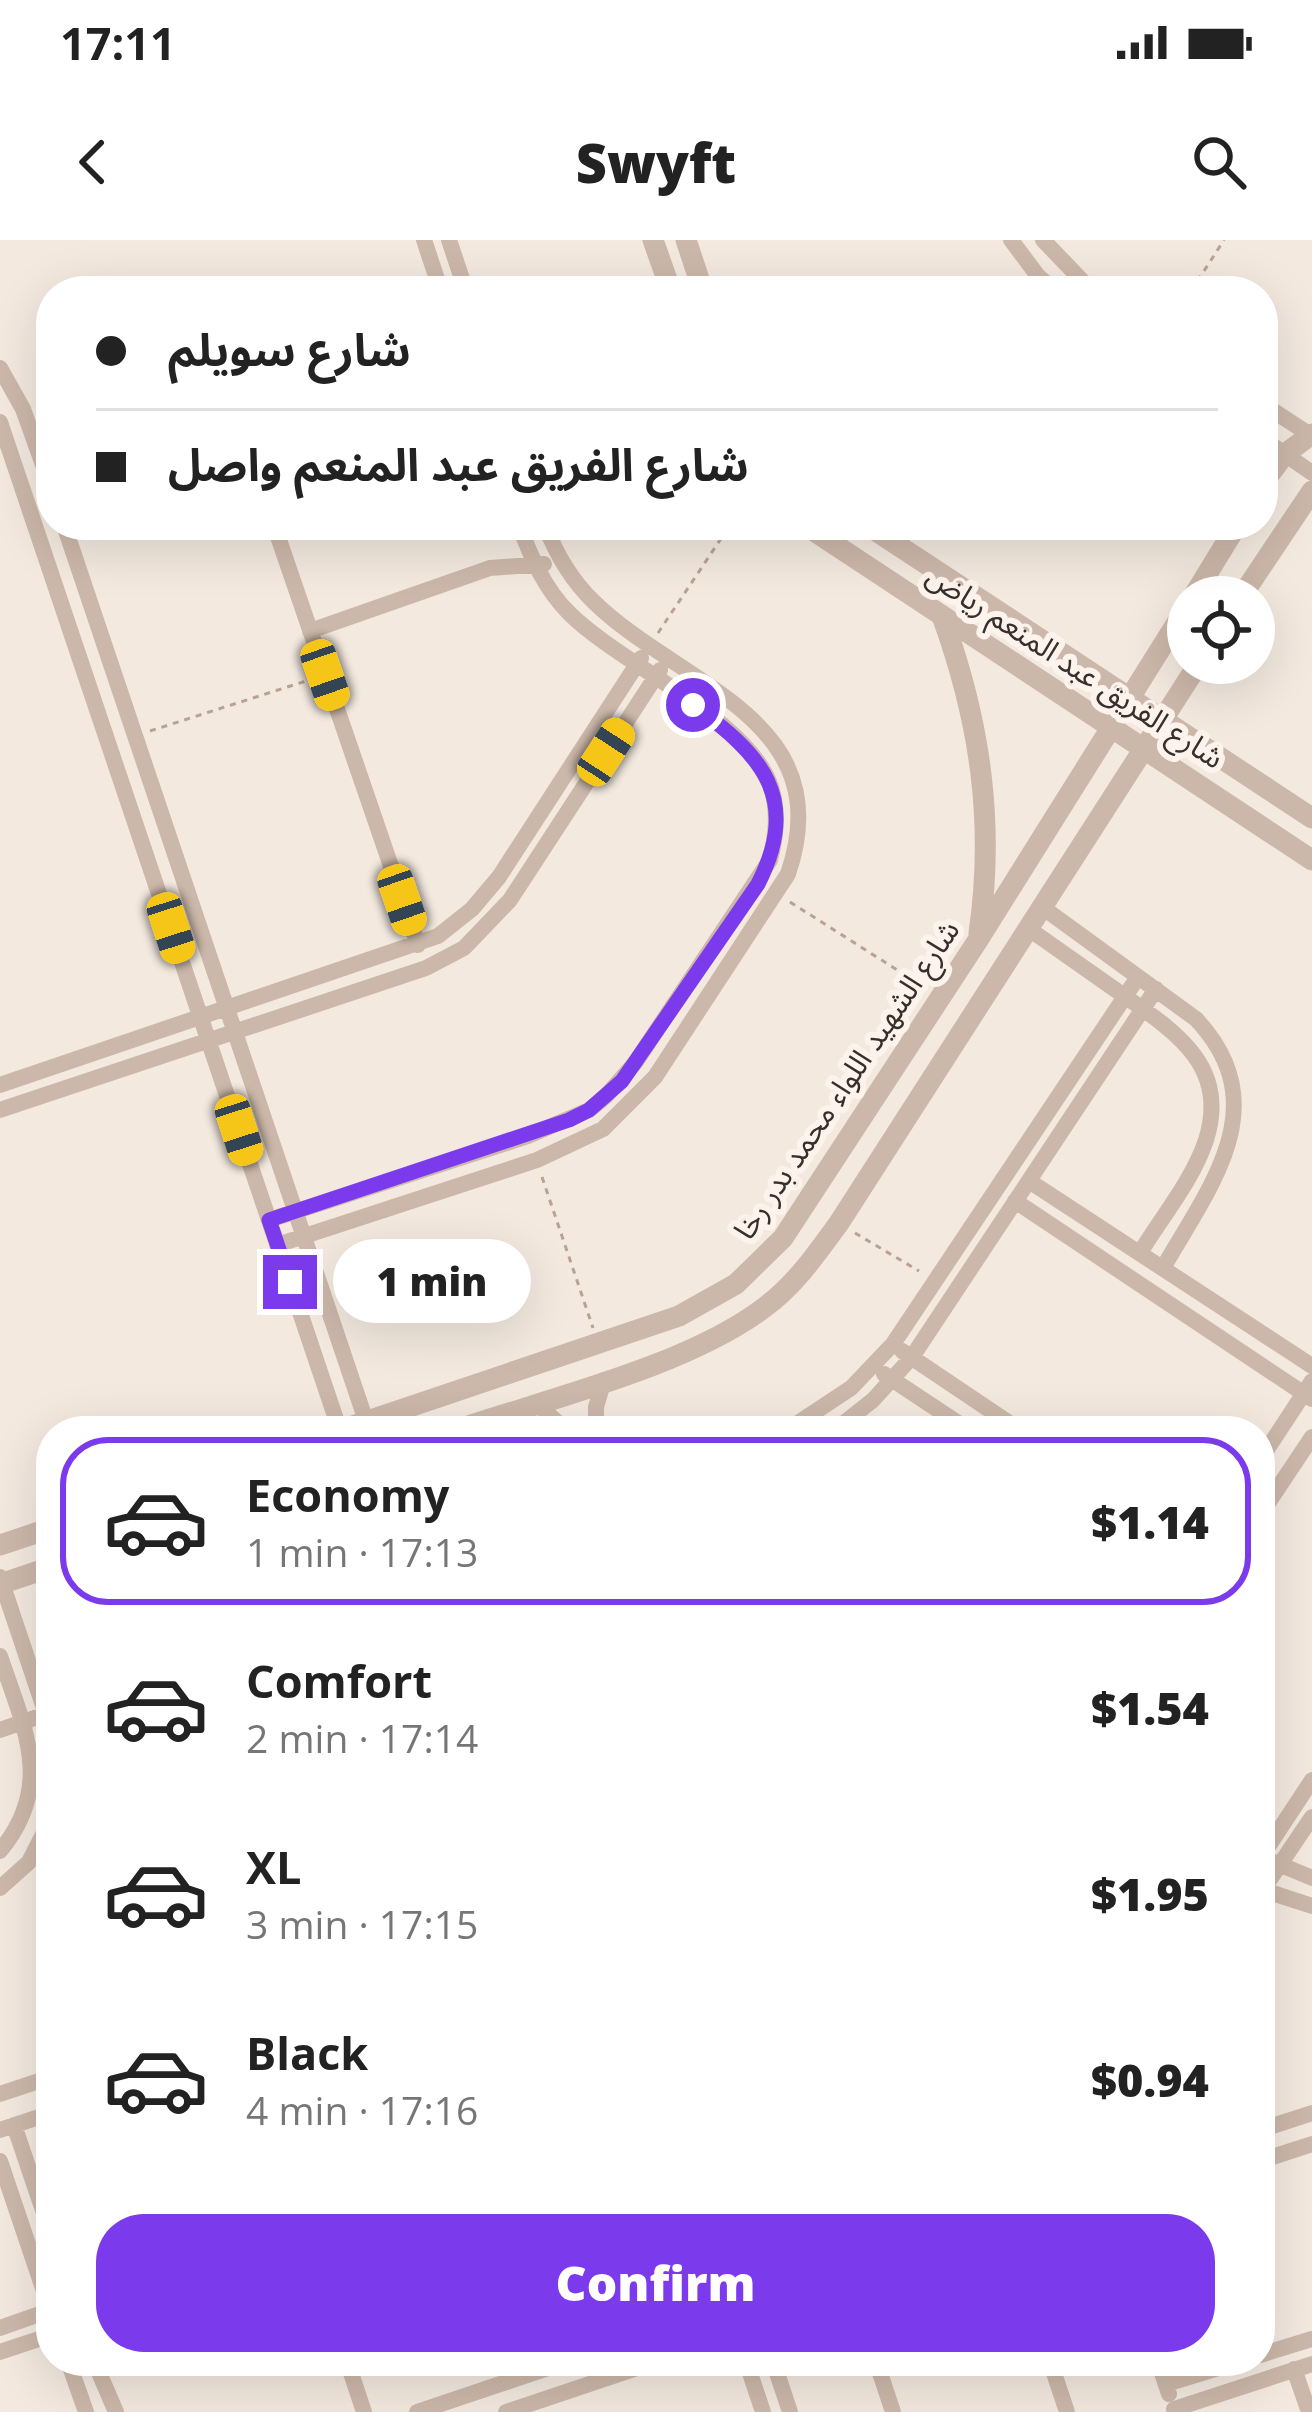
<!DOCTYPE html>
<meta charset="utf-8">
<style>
body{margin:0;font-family:"Open Sans","Noto Sans Arabic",sans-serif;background:#f2f2f2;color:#222;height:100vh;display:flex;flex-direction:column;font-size:45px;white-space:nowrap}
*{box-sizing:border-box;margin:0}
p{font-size:39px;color:#767676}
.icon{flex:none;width:66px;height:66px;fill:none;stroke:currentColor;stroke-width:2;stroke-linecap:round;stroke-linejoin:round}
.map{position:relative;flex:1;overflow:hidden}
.panel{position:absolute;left:36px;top:1176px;width:1239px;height:960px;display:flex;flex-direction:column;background:#fff;border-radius:48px;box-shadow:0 12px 48px #0002}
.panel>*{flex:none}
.top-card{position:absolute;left:36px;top:36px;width:1242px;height:264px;border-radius:48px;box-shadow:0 12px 48px #0002;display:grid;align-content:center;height:264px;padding:0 60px;background:#fff}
.tools{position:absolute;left:1167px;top:336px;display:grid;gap:24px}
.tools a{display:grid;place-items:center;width:108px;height:108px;border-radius:50%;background:#fff;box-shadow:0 12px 48px #0002;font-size:60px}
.end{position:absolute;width:54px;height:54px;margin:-27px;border:15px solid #7c3aed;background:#fff;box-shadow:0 0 0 6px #fff}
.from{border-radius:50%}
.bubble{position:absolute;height:84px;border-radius:42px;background:#fff;box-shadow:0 12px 48px #0002;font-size:39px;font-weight:800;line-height:84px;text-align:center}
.car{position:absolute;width:36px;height:72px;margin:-36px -18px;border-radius:15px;box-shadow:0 0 9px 3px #0007;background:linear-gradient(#f5c518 24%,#345 0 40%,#f5c518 0 76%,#345 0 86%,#f5c518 0)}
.top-card b{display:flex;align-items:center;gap:42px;height:114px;font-size:45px}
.top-card b+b{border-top:3px solid #e0e0e0}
.top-card i{width:30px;height:30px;background:#222}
ul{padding:21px 0 0;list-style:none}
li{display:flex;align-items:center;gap:36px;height:168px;margin:0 24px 18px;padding:0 36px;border:6px solid transparent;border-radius:48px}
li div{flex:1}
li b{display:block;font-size:45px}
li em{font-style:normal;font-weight:800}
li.selected{border-color:#7c3aed}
li>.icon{width:108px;height:108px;stroke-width:1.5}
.cta{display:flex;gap:24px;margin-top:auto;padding:24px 60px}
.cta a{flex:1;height:138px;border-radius:48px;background:#7c3aed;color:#fff;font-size:48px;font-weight:800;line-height:138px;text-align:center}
.status{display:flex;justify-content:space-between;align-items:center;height:84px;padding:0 60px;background:#fff;direction:ltr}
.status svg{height:33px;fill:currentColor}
header{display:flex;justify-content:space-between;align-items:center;height:156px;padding:0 60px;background:#fff;font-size:54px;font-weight:800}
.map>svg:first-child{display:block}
</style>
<div class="status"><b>17:11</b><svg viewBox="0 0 49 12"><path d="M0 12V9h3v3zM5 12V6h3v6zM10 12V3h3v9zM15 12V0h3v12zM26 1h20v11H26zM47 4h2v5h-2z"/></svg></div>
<header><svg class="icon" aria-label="back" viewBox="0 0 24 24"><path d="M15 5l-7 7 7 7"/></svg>Swyft<svg class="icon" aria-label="search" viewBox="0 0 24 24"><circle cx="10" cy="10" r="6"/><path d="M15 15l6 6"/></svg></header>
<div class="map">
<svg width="1312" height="2172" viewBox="0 0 1312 2172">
<rect width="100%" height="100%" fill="#f3e9df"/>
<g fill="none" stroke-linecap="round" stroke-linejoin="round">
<path stroke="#b8a294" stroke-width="3" stroke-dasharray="6 6" stroke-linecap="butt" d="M 1191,51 L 1224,0
M 658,393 L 730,285
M 150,491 L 306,441
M 790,662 L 924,747
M 542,937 L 593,1088
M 855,993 L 919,1031"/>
<path stroke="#ccb8aa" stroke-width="16" d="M 424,0 L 441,51
M 449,0 L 466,51
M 1011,0 L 1038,36 L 1055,51
M 1043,0 L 1092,51
M 0,128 L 23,169 L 51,247
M 1263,164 L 1312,196
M 0,182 L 340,1191
M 1263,199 L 1312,233
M 64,285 L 369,1190
M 274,285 L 418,705
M 310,391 L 490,328 L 544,324
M 1042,667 L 1196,779 C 1277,865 1210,946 1163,1028
M 1029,689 C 1059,710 1090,732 1120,753 C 1173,790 1230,825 1206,900 C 1193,940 1161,978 1140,1013
M 0,845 L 438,696 L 472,669 L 499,637 L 641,418
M 0,870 L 426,728 L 464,708 L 510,660 L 660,430
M 1029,941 L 1312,1126
M 1015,961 L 1312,1159
M 269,980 L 528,896 L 589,870 L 606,856 L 635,823 L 770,620 C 776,596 779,572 771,547 C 749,479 621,425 569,373 C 544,348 531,317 519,285
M 277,1005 L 537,920 L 603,889 L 655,837 L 788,634 C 841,479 680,446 594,362 C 571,340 556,314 545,285
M 902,1111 L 1021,1191
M 884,1134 L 970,1191
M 536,1163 L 567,1191
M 596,1191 L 596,1167 L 604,1140
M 786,1191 L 851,1148 L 893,1104 L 1138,737
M 834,1191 L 873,1160 L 912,1117 L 1156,749
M 1260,1220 L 1312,1141
M 1260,1275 L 1312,1197
M 0,1337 L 51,1489
M 0,1416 C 24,1488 55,1545 0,1611
M 0,1490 L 46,1474
M 1260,1619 L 1312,1540
M 1274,1622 L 1312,1638
M 0,1648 L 29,1622 L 51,1579
M 1260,1649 L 1312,1666
M 1260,1654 L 1312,1577
M 0,1854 L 51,1837
M 14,1885 L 51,1994
M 0,1890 L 51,1873
M 1260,1890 L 1312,1873
M 0,1921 L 51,2072
M 1260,1921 L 1312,1904
M 0,2088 L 51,2070
M 0,2112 L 51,2095
M 1260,2115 L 1312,2099
M 68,2121 L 86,2172
M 94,2121 L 116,2172
M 347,2121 L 364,2172
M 746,2121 L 763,2172
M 773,2121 L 790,2172
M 876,2121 L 893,2172
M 1050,2121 L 1067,2172
M 1158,2121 L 1169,2154
M 1294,2129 L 1309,2172
M 1166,2144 L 1241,2121
M 1174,2169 L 1312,2124
M 417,2172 L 569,2121
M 506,2172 L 658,2121"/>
<path stroke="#ccb8aa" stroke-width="21" d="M 653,0 L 671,51
M 686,0 L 703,51
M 1263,243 L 1285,214 L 1312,194
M 805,285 L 1312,620
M 867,285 L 1312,578
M 1193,357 L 1237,285
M 1241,357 L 1312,251
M 942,376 C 980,481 995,582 979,693
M 338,1191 L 679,1076 L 736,1044 L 783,998 L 978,700 L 1188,365
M 453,1191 C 547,1159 688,1126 765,1067 C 796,1044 817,1013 839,983 L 1199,423
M 0,1305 L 51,1288
M 0,1344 L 51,1327"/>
</g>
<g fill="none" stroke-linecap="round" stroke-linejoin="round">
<path stroke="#7c3aed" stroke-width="15" d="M 290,1042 L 269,980 L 569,880 L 589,870 L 622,841 L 758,644 C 802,558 761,514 693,465"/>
</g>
<g text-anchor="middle" stroke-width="12" stroke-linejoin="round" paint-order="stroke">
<g font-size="30" fill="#392e2a" stroke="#fbf3ec">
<text transform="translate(1075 427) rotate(33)" y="10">شارع الفريق عبد المنعم رياض</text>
<text transform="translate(847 840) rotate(-56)" y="10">شارع الشهيد اللواء محمد بدر رخا</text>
</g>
</g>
</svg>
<div class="tools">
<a><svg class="icon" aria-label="locate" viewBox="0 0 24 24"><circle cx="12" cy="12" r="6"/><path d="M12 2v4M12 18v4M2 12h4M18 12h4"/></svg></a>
</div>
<i class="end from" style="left:693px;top:465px"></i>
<i class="end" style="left:290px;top:1042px"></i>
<div class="bubble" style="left:333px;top:999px;width:198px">1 min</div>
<i class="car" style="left:325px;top:435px;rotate:161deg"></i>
<i class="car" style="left:606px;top:512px;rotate:33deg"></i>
<i class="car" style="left:402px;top:660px;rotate:161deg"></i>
<i class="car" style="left:171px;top:688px;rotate:162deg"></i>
<i class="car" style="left:239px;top:890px;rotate:162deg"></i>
<div class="top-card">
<b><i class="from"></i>شارع سويلم</b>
<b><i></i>شارع الفريق عبد المنعم واصل</b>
</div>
<section class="panel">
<ul>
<li class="selected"><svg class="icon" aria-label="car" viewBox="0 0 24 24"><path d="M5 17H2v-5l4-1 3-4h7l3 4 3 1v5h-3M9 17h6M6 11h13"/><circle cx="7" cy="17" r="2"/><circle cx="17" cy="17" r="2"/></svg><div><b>Economy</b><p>1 min · 17:13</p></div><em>$1.14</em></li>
<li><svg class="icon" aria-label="car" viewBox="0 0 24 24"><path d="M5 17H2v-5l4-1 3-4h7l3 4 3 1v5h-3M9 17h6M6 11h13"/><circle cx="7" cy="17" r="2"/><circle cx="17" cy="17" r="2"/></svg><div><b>Comfort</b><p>2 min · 17:14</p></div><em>$1.54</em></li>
<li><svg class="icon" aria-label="car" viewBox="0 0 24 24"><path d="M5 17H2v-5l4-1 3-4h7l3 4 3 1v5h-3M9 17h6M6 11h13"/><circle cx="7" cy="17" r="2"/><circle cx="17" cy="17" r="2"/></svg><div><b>XL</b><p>3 min · 17:15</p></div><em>$1.95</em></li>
<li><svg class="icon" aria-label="car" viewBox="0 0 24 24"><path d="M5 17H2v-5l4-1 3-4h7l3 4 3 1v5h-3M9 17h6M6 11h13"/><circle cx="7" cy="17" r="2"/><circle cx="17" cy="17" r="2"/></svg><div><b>Black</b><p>4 min · 17:16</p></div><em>$0.94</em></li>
</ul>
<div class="cta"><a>Confirm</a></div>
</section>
</div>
